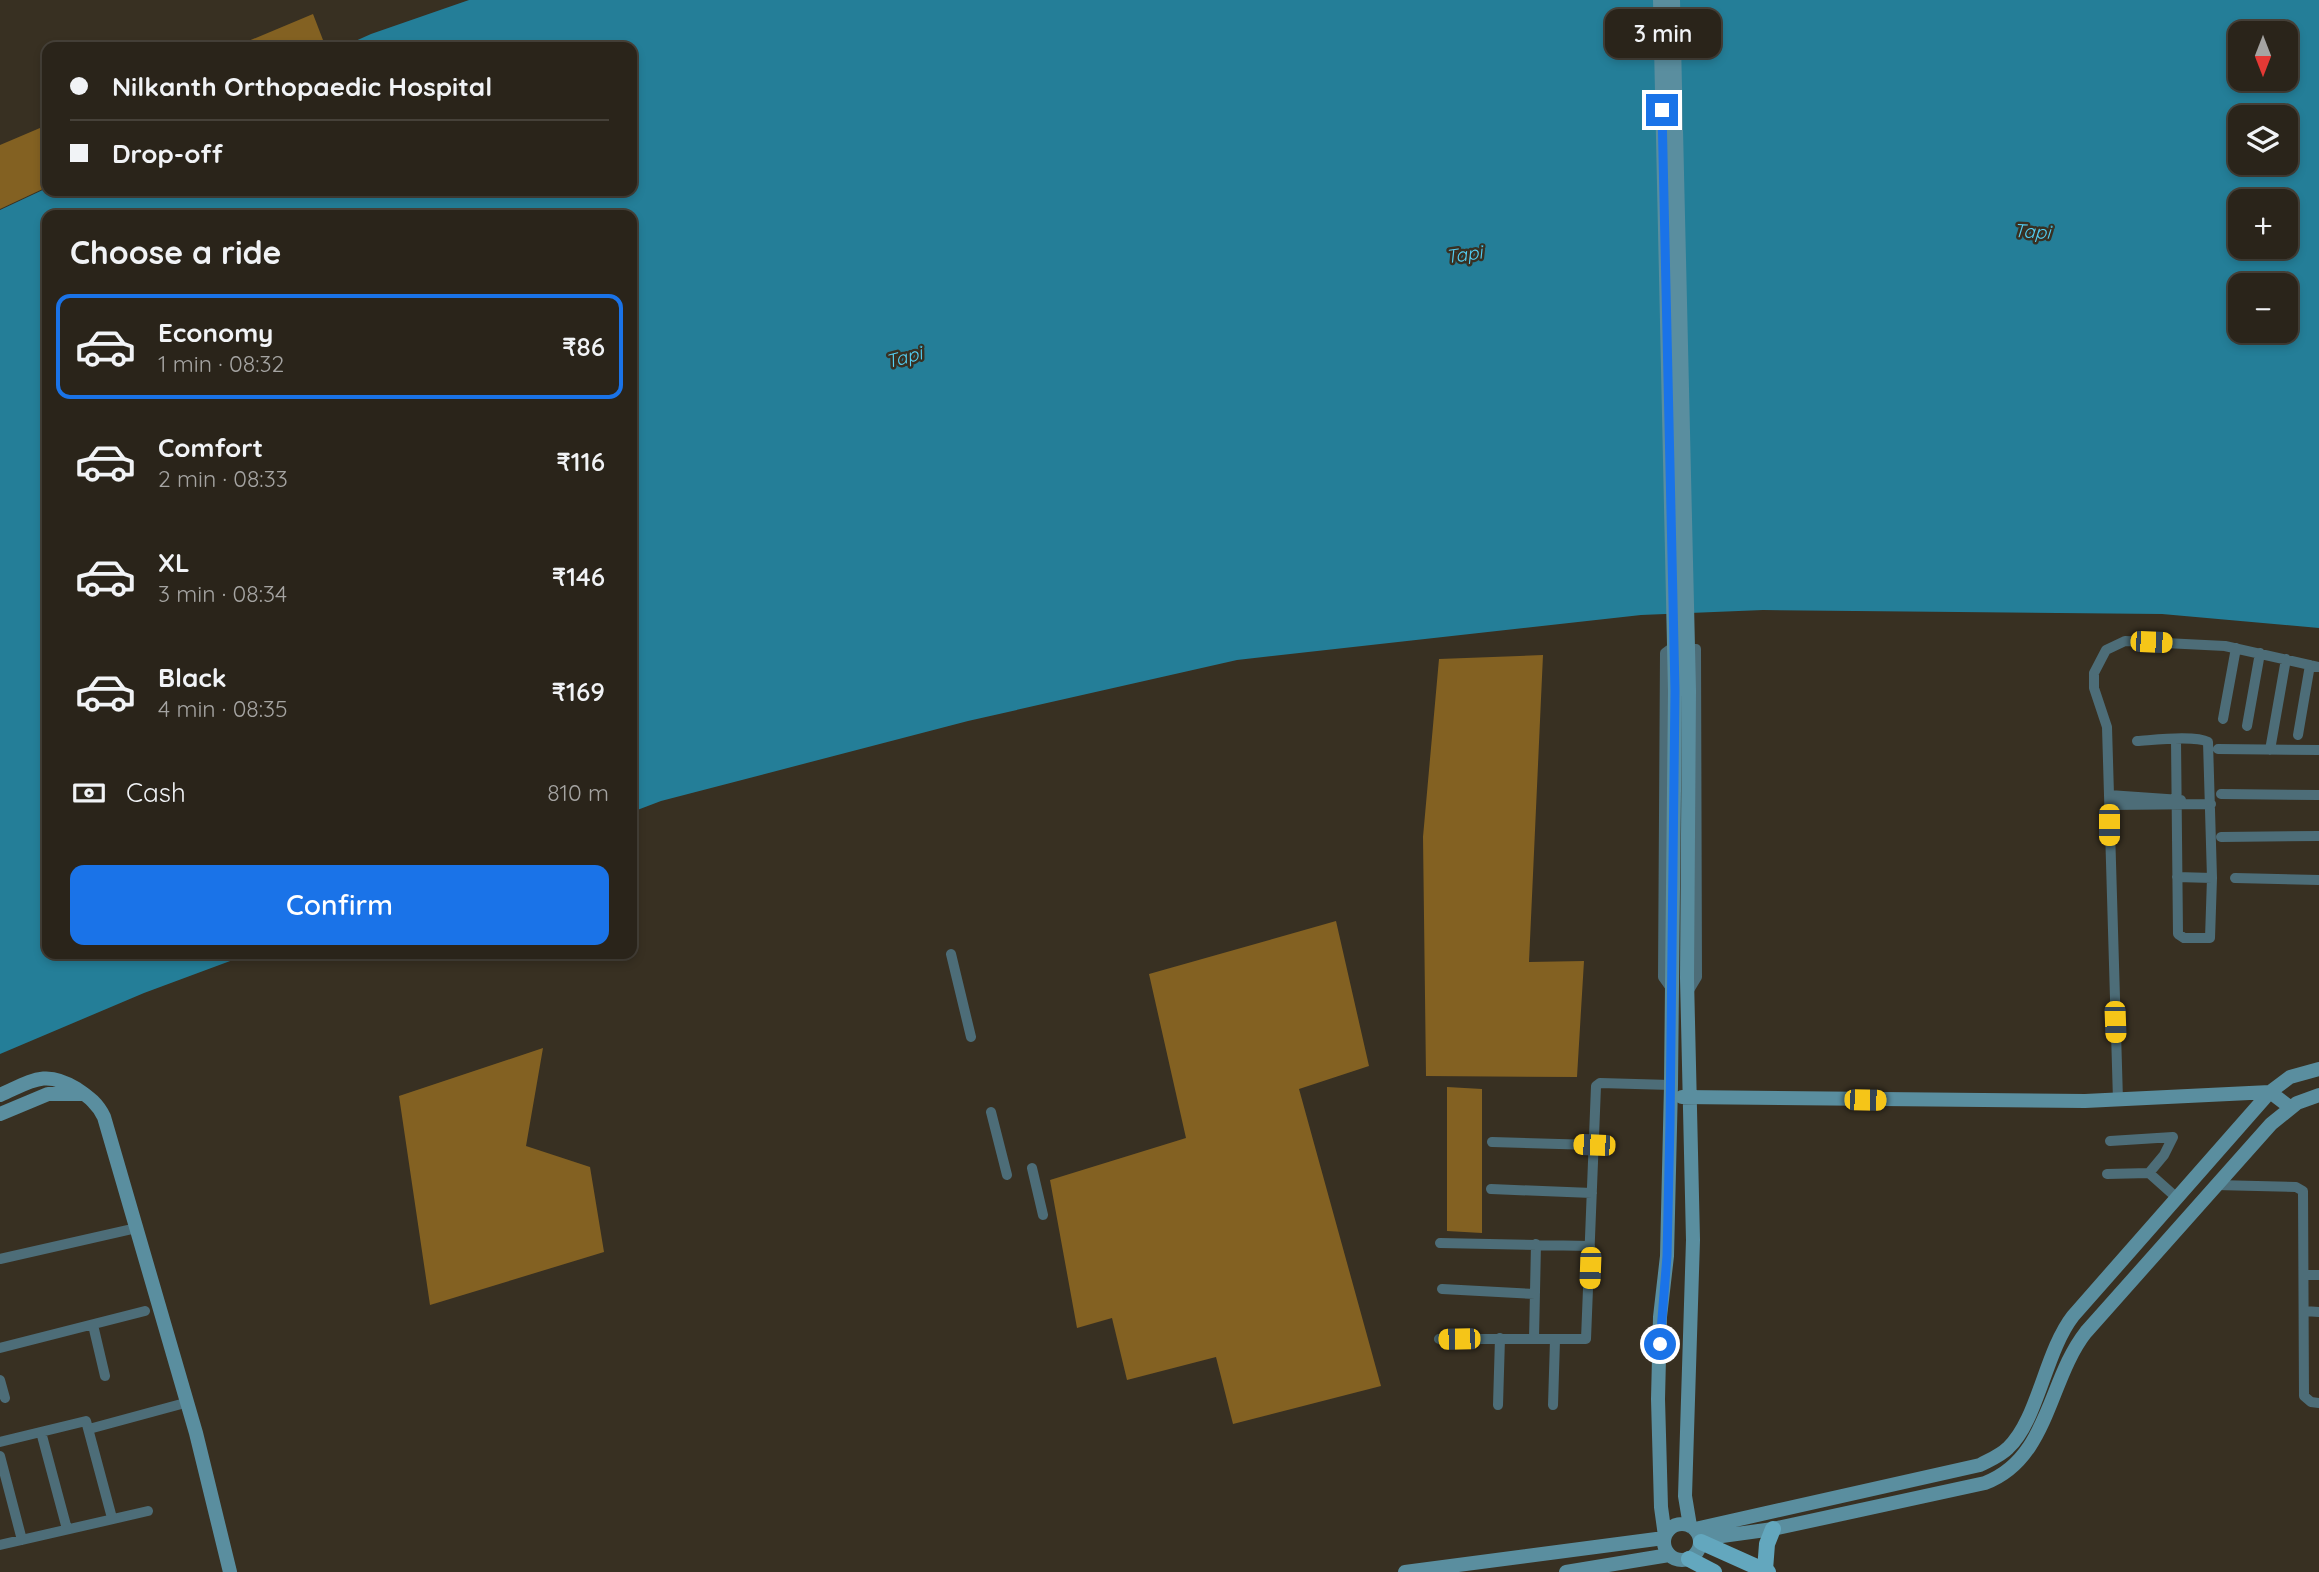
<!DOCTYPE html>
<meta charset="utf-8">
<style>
body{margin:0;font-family:Quicksand,sans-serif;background:#363027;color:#f1f3f6;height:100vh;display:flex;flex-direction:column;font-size:26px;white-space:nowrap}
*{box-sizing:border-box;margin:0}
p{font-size:23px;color:#a5a4a2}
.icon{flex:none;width:38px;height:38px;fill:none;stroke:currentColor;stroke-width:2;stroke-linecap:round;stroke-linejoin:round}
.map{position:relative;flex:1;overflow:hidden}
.sheet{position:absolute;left:42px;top:210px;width:595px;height:749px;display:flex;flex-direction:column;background:#2a241a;border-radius:14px;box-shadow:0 4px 10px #0003,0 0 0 2px #464139}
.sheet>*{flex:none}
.top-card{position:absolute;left:42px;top:42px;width:595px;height:154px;border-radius:14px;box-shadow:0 4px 10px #0003,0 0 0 2px #464139;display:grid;align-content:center;height:154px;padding:0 28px;background:#2a241a}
.needle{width:46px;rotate:180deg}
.controls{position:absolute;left:2228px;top:21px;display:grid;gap:14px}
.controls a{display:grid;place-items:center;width:70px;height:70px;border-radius:14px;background:#2a241a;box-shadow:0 4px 10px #0003,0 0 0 2px #464139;font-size:35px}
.end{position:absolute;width:32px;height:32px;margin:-16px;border:9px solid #1a73e8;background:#fff;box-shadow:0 0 0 4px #fff}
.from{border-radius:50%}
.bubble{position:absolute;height:49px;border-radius:14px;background:#2a241a;box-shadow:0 4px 10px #0003,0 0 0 2px #464139;font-size:23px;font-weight:600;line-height:49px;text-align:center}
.car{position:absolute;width:21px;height:42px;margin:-21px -10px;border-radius:9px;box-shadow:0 0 5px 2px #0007;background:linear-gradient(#f5c518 24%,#345 0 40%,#f5c518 0 76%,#345 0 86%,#f5c518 0)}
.top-card b{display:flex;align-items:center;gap:24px;height:66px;font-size:26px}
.top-card b+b{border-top:2px solid #464139}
.top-card i{width:18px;height:18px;background:#f1f3f6}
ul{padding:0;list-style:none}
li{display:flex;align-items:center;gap:21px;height:105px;margin:0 14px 10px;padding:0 14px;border:4px solid transparent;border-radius:14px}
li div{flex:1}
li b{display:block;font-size:26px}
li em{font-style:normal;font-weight:600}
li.active{border-color:#1a73e8}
li>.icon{width:63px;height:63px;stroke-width:1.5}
h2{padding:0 28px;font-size:32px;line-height:84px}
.pay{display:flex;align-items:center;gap:18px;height:77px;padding:0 28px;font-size:26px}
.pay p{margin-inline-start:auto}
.primary-button{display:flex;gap:14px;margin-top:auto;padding:14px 28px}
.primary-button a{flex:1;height:80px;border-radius:14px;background:#1a73e8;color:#fff;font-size:28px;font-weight:600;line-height:80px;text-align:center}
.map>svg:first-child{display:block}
</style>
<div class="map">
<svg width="2319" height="1572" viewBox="0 0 2319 1572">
<rect width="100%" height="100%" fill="#383022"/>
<path fill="#836122" d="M 313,14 L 323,40 L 306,47 L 234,47 Z
M 47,125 L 47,187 L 0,209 L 0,145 Z
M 1543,655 L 1529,962 L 1584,961 L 1577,1077 L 1426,1076 L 1423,837 L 1439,659 Z
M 1336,921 L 1369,1066 L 1299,1089 L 1381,1386 L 1233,1424 L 1216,1357 L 1127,1380 L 1112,1318 L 1077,1328 L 1050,1180 L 1186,1138 L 1149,974 Z
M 543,1048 L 526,1146 L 590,1167 L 604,1252 L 430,1305 L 399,1096 Z
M 1447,1087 L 1482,1089 L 1482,1233 L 1447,1231 Z"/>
<path fill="#247e98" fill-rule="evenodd" d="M 469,0 L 2319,0 L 2319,628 L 2162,614 L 1763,610 L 1641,615 L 1237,660 L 968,721 L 661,801 L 632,812 L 632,215 L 47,215 L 47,954 L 249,954 L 144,993 L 0,1054 L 0,210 L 47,188 L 47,191 L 632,191 L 632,47 L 342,47 L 371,34 ZM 2240,33 L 2286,33 L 2286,79 L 2240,79 ZM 2240,117 L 2286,117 L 2286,163 L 2240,163 ZM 2240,201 L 2286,201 L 2286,247 L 2240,247 ZM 2240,285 L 2286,285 L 2286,331 L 2240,331 Z"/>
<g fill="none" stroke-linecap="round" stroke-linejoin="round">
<path stroke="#4d6d78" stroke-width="10" d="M 2223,719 L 2236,648
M 2247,726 L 2260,653
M 2298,735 L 2310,665
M 2137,741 C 2154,740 2195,735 2208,742 L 2212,878 L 2210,938 L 2184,938 L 2178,934 L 2176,740
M 2218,749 L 2319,750
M 2270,750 L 2286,659
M 2221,794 L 2319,795
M 2109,795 L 2181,800
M 2109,805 L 2211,804
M 2221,837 L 2319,836
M 2177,877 L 2212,878
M 2235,878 L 2319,880
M 951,954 L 971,1037
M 1673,991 L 1663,977 L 1665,653 L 1669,650 L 1696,649 L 1697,977 L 1688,992
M 2118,1100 L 2107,727 L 2094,688 L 2094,673 L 2106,650 L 2125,641 L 2225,646 L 2319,667
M 991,1112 L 1007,1175
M 2110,1141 L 2173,1137 L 2164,1155 L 2149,1173 L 2177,1198
M 1492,1142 L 1594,1145
M 1032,1168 L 1043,1215
M 2107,1174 L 2149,1173
M 2216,1185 L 2296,1187 L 2303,1191 L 2304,1396 L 2311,1402 L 2319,1403
M 1491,1189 L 1592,1193
M 1440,1243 L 1590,1246
M 0,1259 L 136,1228
M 2304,1275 L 2319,1275
M 1442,1289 L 1535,1294
M 2304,1311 L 2319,1312
M 93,1325 L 105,1376
M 1439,1339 L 1586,1339 L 1596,1086 L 1600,1083 L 1671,1085
M 1534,1339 L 1536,1244
M 0,1348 L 145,1311
M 0,1380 L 5,1398
M 1498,1405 L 1500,1338
M 1553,1405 L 1555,1340
M 89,1429 L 185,1403
M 41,1432 L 67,1529
M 0,1442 L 86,1421 L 112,1518
M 0,1456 L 22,1540
M 0,1545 L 148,1511"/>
<path stroke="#5a8e9f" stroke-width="14" d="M 1660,0 L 1675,691 L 1671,1085 L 1667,1256 L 1660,1317 L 1658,1399 L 1661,1507 L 1665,1536
M 1673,0 L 1689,691 L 1687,978 L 1693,1240 L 1685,1496 L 1690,1526
M 0,1095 C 32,1081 45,1069 77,1089 C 89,1097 98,1104 104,1117 L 196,1433 L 230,1572
M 1682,1097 L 2085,1101 L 2270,1092 L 2291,1108
M 0,1114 L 48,1094 L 83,1094
M1664 1542a18 18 0 1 1 36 0a18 18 0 1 1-36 0Z
M 1695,1529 L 1980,1465 C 1989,1460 2000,1456 2008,1448 C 2038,1420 2045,1352 2073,1316 L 2270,1092 L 2290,1077 L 2319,1069
M 1700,1539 L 1773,1529 L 1985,1483 C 2049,1459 2048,1380 2086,1332 L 2271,1124 L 2297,1103 L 2319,1095
M 1405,1572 L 1664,1538
M 1566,1572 L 1669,1555"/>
<path stroke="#63a7be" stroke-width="16" d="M 1701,1542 L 1768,1572
M 1689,1559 L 1714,1572
M 1765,1570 L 1767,1544 L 1773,1529"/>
</g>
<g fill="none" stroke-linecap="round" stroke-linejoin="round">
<path stroke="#1a73e8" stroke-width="9" d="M 1660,1344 L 1667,1256 L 1670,1123 L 1675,691 L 1662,110"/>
</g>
<g text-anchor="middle" stroke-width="5" stroke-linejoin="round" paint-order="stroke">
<g font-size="19" font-style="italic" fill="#54d0f5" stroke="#383022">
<text transform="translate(2032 231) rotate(3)" y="7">Tapi</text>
<text transform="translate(1464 254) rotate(-8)" y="7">Tapi</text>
<text transform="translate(904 357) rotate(-15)" y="7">Tapi</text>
</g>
</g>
</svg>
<div class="controls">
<a><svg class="needle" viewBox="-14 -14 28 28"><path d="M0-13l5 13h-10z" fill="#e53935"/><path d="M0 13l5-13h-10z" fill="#a5a4a2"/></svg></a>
<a><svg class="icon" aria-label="layers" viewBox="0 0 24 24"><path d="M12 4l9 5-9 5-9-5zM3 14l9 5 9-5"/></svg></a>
<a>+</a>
<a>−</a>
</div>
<i class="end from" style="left:1660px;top:1344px"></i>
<i class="end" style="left:1662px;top:110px"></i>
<div class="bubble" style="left:1605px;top:9px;width:116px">3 min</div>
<i class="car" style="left:2151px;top:642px;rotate:92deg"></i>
<i class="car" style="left:2109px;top:825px;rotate:180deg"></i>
<i class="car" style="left:2115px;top:1022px;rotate:178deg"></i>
<i class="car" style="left:1865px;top:1100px;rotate:91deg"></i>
<i class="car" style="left:1594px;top:1145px;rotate:272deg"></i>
<i class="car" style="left:1590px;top:1268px;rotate:182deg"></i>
<i class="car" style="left:1459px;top:1339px;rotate:269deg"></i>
<div class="top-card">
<b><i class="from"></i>Nilkanth Orthopaedic Hospital</b>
<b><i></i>Drop-off</b>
</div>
<section class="sheet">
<h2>Choose a ride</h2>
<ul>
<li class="active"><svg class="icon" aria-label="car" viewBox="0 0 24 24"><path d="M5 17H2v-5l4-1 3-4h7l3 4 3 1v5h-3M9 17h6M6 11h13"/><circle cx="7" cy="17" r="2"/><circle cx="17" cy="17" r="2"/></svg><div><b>Economy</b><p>1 min · 08:32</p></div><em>₹86</em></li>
<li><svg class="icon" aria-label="car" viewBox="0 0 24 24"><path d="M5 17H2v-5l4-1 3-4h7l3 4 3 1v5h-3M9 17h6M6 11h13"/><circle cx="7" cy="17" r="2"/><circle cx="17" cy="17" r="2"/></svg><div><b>Comfort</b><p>2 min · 08:33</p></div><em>₹116</em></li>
<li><svg class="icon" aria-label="car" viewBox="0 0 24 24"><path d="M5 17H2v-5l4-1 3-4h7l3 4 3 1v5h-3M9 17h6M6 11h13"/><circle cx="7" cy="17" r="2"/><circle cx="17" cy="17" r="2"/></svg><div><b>XL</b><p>3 min · 08:34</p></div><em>₹146</em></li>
<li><svg class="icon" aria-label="car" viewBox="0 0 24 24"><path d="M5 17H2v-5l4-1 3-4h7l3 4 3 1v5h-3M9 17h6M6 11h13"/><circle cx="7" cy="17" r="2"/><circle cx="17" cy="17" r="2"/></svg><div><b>Black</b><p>4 min · 08:35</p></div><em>₹169</em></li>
</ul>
<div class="pay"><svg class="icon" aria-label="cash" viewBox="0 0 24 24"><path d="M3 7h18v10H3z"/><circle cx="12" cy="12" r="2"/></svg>Cash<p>810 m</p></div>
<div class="primary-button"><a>Confirm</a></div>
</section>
</div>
